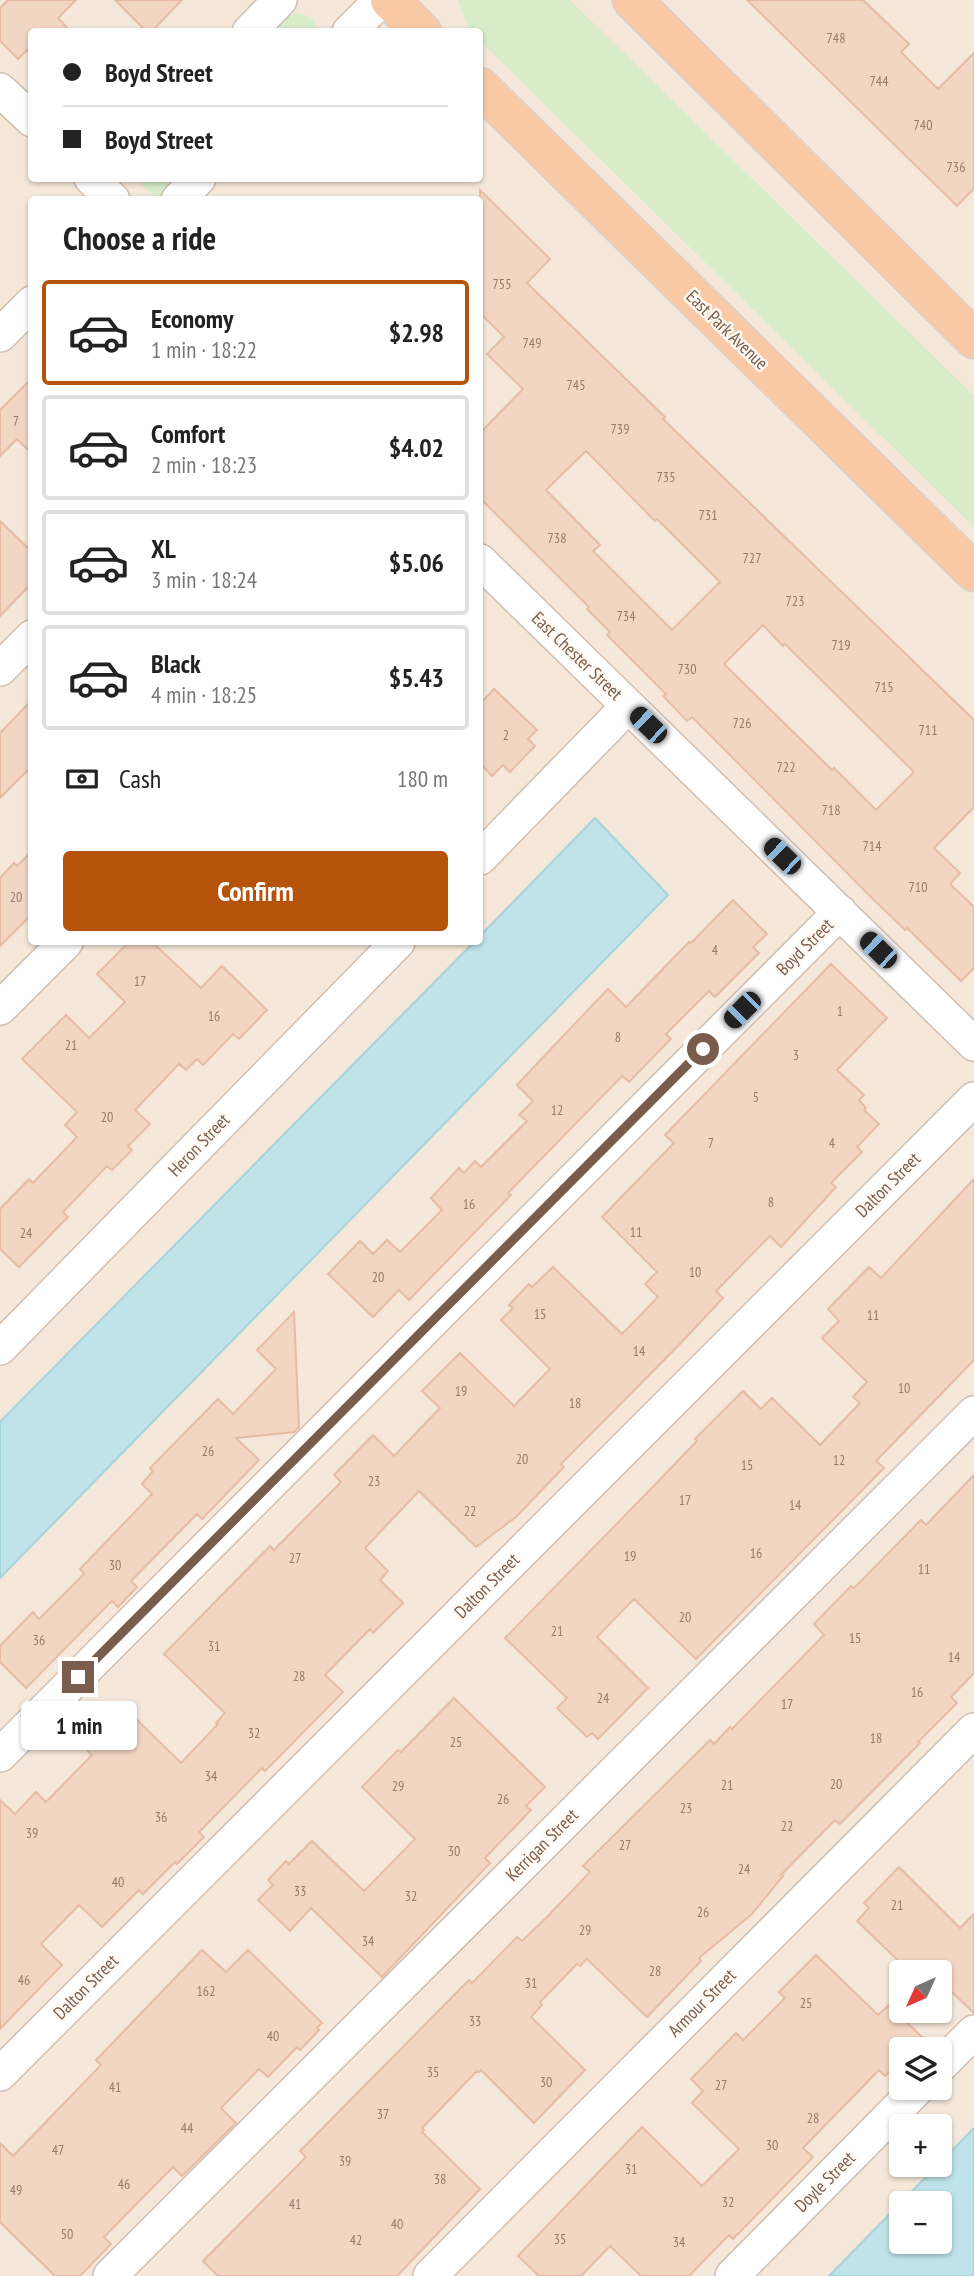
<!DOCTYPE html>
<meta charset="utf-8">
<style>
body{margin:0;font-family:"PT Sans Narrow",sans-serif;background:#f2f2f2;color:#222;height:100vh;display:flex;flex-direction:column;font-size:26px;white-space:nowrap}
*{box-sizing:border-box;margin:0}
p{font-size:23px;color:#767676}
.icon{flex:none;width:38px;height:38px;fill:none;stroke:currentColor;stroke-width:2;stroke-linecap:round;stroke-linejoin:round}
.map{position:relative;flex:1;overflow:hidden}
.side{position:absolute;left:28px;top:196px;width:455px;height:749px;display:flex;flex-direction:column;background:#fff;border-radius:7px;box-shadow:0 2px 5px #0004}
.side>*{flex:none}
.top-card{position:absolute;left:28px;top:28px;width:455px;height:154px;border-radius:7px;box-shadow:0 2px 5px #0004;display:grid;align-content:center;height:154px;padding:0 35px;background:#fff}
.needle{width:46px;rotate:225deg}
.fabs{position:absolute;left:889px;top:1960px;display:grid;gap:14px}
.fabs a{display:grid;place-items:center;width:63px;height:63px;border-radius:7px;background:#fff;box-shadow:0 2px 5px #0004;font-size:35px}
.end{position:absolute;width:32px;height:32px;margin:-16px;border:9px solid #7a5c4d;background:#fff;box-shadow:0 0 0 4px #fff}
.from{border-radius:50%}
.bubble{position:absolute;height:49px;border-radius:7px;background:#fff;box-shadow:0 2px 5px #0004;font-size:23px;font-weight:600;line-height:49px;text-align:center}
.car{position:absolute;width:21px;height:42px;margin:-21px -10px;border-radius:9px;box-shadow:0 0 5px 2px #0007;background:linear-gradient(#222 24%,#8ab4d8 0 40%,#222 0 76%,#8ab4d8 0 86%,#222 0)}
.top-card b{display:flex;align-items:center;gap:24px;height:66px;font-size:26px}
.top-card b+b{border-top:2px solid #e0e0e0}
.top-card i{width:18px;height:18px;background:#222}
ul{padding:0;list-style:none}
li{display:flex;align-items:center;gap:21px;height:105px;margin:0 14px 10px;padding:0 21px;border:4px solid #e0e0e0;border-radius:7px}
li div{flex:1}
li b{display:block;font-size:26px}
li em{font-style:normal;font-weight:600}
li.on{border-color:#b45309}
li>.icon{width:63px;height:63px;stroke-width:1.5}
h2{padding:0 35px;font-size:32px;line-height:84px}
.pay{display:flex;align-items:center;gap:18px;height:77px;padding:0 35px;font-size:26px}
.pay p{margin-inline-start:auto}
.primary-button{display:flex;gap:14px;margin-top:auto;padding:14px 35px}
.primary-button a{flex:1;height:80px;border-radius:7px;background:#b45309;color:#fff;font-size:28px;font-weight:600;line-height:80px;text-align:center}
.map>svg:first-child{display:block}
</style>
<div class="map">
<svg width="974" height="2276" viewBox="0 0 974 2276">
<rect width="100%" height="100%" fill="#fdf6ec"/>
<path fill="#f5e8da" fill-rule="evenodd" d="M 0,0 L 974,0 L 974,2128 L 940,2163 L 940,2126 L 901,2126 L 901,2165 L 938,2165 L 829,2276 L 0,2276 L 0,1578 L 668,895 L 595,819 L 480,936 L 480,200 L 32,200 L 32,942 L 474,942 L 0,1422 ZM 32,32 L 480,32 L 480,178 L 32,178 ZM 901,1972 L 940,1972 L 940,2011 L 901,2011 ZM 901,2049 L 940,2049 L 940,2088 L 901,2088 Z"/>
<path fill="#d8ecc9" d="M 458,0 L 570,0 L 974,396 L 974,527 L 480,41 L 480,32 L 469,31 Z
M 298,13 L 313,18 L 319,31 L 273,31 L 286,18 Z
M 139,179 L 139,178 L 185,179 L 170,193 L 157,197 L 145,189 Z"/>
<path fill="#bfe3e8" stroke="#a5d3da" stroke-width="2" fill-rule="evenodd" d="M 595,818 L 668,895 L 0,1578 L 0,1422 L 474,942 L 480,942 L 480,936 Z
M 974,2128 L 974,2276 L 829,2276 ZM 901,2203 L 940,2203 L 940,2242 L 901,2242 Z"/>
<path fill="#f3d5c3" stroke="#e6bba3" stroke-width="2" fill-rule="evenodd" d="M 8,0 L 76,0 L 58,18 L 71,32 L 32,32 L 32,45 L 18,59 L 0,41 L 0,8 Z
M 115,0 L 182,0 L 151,32 L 147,32 Z
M 747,0 L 863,0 L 909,44 L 901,52 L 938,89 L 974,53 L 974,188 L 957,206 Z
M 480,190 L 550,259 L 527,283 L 665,417 L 663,419 L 974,720 L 974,807 L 934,848 L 960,873 L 950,884 L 974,907 L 974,968 L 961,981 L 907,928 L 905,930 L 875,901 L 692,717 L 687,721 L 663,696 L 666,694 L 607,635 L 610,632 L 587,609 L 589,607 L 480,498 L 480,433 L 523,389 L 487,354 L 504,337 L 480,313 ZM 586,451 L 655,521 L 657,519 L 720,582 L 672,630 L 593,551 L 600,545 L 546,490 ZM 763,625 L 783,646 L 785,644 L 914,772 L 876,810 L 834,768 L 832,770 L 724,664 Z
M 32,378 L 32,454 L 17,439 L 0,456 L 0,410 Z
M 0,521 L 32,552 L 32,583 L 0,616 Z
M 494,689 L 537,730 L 528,739 L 535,746 L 510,772 L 503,765 L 492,776 L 480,763 L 480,704 Z
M 32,700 L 32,766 L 0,798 L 0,733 Z
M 32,851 L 32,914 L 0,946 L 0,878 L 14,863 L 17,866 Z
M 733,900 L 767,934 L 753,947 L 759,953 L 715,997 L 709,991 L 666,1034 L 671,1039 L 629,1082 L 622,1076 L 508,1193 L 511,1195 L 409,1300 L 399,1290 L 373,1317 L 328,1274 L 360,1241 L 373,1254 L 387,1240 L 400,1252 L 442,1210 L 431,1198 L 459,1168 L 464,1173 L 475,1161 L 481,1167 L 527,1121 L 519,1115 L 533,1101 L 517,1085 L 565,1034 L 608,989 L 626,1007 L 689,942 L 691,943 Z
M 129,942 L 152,942 L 201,988 L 222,966 L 267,1010 L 239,1039 L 233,1034 L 203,1065 L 197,1059 L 186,1070 L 179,1064 L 135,1110 L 150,1124 L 128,1146 L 132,1150 L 112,1170 L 107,1166 L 63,1212 L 68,1217 L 19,1267 L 0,1249 L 0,1209 L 29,1179 L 33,1183 L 77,1137 L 65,1125 L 77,1112 L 22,1059 L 66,1015 L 89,1038 L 125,1002 L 97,974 Z
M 831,964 L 887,1018 L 837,1070 L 864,1095 L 859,1100 L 866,1108 L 864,1110 L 879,1124 L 857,1147 L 862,1152 L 831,1183 L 836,1187 L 781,1247 L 770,1236 L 716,1291 L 723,1298 L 678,1346 L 561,1464 L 564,1467 L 516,1517 L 476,1547 L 419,1491 L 365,1548 L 388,1571 L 380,1580 L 403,1603 L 373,1633 L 370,1629 L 325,1675 L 343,1692 L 265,1771 L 262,1768 L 199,1832 L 204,1837 L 177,1864 L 175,1862 L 143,1894 L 139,1890 L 102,1927 L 79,1905 L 41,1944 L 62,1965 L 0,2029 L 0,1800 L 15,1814 L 36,1792 L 46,1802 L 92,1755 L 77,1740 L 97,1720 L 101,1725 L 121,1704 L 181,1763 L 218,1724 L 216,1723 L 225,1713 L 164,1654 L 270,1546 L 274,1550 L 341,1482 L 334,1475 L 373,1435 L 394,1456 L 440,1408 L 422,1391 L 460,1353 L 514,1406 L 550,1369 L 501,1320 L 513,1308 L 509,1305 L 529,1284 L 532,1287 L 553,1267 L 622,1334 L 658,1297 L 645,1284 L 657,1272 L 602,1217 L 674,1143 L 665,1135 Z
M 974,1179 L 974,1360 L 876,1461 L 884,1468 L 696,1659 L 634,1599 L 597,1637 L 648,1688 L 598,1739 L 592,1733 L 587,1737 L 557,1708 L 567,1698 L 505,1638 L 643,1497 L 697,1441 L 695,1439 L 743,1391 L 761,1409 L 772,1398 L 820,1445 L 860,1403 L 853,1397 L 867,1382 L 822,1338 L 839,1321 L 828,1309 L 869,1267 L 881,1278 Z
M 294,1312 L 299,1427 L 294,1432 L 236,1438 L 259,1460 L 202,1519 L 197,1514 L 131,1581 L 137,1587 L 118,1607 L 112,1601 L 26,1688 L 0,1662 L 0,1646 L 33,1612 L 39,1619 L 84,1574 L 80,1569 L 152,1494 L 142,1484 L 153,1471 L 150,1468 L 218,1399 L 233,1414 L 276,1369 L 257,1350 Z
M 974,1475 L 974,1673 L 951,1697 L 957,1703 L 918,1742 L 920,1743 L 840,1824 L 835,1820 L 781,1875 L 783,1876 L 752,1914 L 699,1958 L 701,1961 L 647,2017 L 587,1959 L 580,1966 L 577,1964 L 540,2002 L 542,2005 L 531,2017 L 585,2070 L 534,2123 L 481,2070 L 479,2072 L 477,2071 L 422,2128 L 424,2130 L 422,2132 L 480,2189 L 397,2276 L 218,2276 L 203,2261 L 306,2157 L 300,2151 L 469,1980 L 472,1983 L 517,1937 L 522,1941 L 545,1919 L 590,1872 L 583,1866 L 710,1740 L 714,1744 L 730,1727 L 732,1729 L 824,1635 L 814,1624 L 851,1586 L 854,1588 L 921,1520 L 926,1525 Z
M 454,1698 L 545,1787 L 526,1806 L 531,1810 L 485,1858 L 490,1863 L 382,1977 L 311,1908 L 290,1931 L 258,1900 L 273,1885 L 268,1880 L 286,1861 L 289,1864 L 312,1841 L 364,1891 L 415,1839 L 362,1787 L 398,1750 L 401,1752 Z
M 899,1867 L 960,1928 L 974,1914 L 974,2013 L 940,1981 L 940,1972 L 910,1972 L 857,1921 L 869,1908 L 864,1903 Z
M 202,1950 L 226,1972 L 248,1950 L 322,2023 L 317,2028 L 319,2030 L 300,2050 L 297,2047 L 268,2077 L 259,2069 L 221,2108 L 236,2123 L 182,2176 L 173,2167 L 104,2237 L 111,2244 L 80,2276 L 55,2276 L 0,2222 L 0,2143 L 13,2156 L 101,2065 L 96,2060 Z
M 816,1955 L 878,2015 L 889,2005 L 923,2038 L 911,2049 L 901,2049 L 901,2060 L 885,2076 L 879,2070 L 803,2148 L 813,2157 L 733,2239 L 729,2235 L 689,2276 L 641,2276 L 610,2246 L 581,2276 L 539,2276 L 518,2256 L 642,2127 L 702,2186 L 739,2149 L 692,2103 L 703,2091 L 691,2079 L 736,2033 L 743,2040 L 785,1998 L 779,1992 Z"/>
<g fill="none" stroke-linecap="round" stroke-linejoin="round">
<g stroke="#d1beb0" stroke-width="36">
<path id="minor" d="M 249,32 L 280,0
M 349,32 L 381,0
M 0,90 L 32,120
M 91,178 L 113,200
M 178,200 L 199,178
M 0,335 L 32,303
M 480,561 L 974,1044
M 0,669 L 32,637
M 480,858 L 628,706
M 0,1008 L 66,942
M 0,1348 L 398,942
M 0,1755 L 840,912
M 940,2066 L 974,2032
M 0,2074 L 974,1099
M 110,2276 L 974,1413
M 430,2276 L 974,1730
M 732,2276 L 918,2088"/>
</g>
<g stroke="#dad1cd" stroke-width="41">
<path id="trunk" d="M 390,0 L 422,32
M 632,0 L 974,339
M 480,87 L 974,572"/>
</g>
<use href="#minor" stroke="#fff" stroke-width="33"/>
<use href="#trunk" stroke="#f9c8a4" stroke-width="38"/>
</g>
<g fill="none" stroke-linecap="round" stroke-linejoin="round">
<path stroke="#7a5c4d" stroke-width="9" d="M 78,1677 L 703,1049"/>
</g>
<g text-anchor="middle" stroke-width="5" stroke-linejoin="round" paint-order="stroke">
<g font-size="14" fill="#987a6a">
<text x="836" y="43">748</text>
<text x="879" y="86">744</text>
<text x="923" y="130">740</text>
<text x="956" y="172">736</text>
<text x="502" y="289">755</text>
<text x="532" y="348">749</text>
<text x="576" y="390">745</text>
<text x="16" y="426">7</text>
<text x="620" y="434">739</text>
<text x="666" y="482">735</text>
<text x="708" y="520">731</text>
<text x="557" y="543">738</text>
<text x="752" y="563">727</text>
<text x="795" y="606">723</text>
<text x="626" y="621">734</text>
<text x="841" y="650">719</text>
<text x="687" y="674">730</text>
<text x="884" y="692">715</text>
<text x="742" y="728">726</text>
<text x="928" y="735">711</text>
<text x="506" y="740">2</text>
<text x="786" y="772">722</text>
<text x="831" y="815">718</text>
<text x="872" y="851">714</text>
<text x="918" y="892">710</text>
<text x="16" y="902">20</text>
<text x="715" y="955">4</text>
<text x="140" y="986">17</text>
<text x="840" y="1016">1</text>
<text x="214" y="1021">16</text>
<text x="618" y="1042">8</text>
<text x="71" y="1050">21</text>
<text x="796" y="1060">3</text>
<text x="756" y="1102">5</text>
<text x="557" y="1115">12</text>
<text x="107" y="1122">20</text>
<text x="711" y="1148">7</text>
<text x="832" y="1148">4</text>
<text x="771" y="1207">8</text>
<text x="469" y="1209">16</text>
<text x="636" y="1237">11</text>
<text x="26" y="1238">24</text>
<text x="695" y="1277">10</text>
<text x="378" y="1282">20</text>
<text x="540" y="1319">15</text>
<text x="873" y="1320">11</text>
<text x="639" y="1356">14</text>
<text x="904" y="1393">10</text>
<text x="461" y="1396">19</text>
<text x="575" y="1408">18</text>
<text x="208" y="1456">26</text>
<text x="522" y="1464">20</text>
<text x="839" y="1465">12</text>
<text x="747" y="1470">15</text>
<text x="374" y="1486">23</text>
<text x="685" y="1505">17</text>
<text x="795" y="1510">14</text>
<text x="470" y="1516">22</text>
<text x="756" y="1558">16</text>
<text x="630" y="1561">19</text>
<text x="295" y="1563">27</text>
<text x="115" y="1570">30</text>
<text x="924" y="1574">11</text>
<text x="685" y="1622">20</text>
<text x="557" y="1636">21</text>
<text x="855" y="1643">15</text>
<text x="39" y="1645">36</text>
<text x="214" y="1651">31</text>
<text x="954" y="1662">14</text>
<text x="299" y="1681">28</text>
<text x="917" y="1697">16</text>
<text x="603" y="1703">24</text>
<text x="787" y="1709">17</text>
<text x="254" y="1738">32</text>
<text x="876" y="1743">18</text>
<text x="456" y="1747">25</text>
<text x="211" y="1781">34</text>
<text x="836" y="1789">20</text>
<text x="727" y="1790">21</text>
<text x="398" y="1791">29</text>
<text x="503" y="1804">26</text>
<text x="686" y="1813">23</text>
<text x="161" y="1822">36</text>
<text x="787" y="1831">22</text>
<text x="32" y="1838">39</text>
<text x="625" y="1850">27</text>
<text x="454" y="1856">30</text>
<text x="744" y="1874">24</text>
<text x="118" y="1887">40</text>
<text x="300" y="1896">33</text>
<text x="411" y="1901">32</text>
<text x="897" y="1910">21</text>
<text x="703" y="1917">26</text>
<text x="585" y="1935">29</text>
<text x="368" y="1946">34</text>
<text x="655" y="1976">28</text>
<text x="24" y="1985">46</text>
<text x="531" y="1988">31</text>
<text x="206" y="1996">162</text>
<text x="806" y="2008">25</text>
<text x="475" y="2026">33</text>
<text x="273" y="2041">40</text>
<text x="433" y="2077">35</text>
<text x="546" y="2087">30</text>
<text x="721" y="2090">27</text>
<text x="115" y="2092">41</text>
<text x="383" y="2119">37</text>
<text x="813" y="2123">28</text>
<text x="187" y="2133">44</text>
<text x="772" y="2150">30</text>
<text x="58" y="2155">47</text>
<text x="345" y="2166">39</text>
<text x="631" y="2174">31</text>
<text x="440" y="2184">38</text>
<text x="124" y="2189">46</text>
<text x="16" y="2195">49</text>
<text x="728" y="2207">32</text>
<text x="295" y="2209">41</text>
<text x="397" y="2229">40</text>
<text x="67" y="2239">50</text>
<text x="560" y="2244">35</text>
<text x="356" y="2245">42</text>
<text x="679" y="2247">34</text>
</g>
<g font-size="18" fill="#7a5c4d" stroke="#fffaf3">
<text transform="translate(727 330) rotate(44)" y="6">East Park Avenue</text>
<text transform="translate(577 656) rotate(44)" y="6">East Chester Street</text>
<text transform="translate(805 947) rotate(-45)" y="6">Boyd Street</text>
<text transform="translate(199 1145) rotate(-46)" y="6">Heron Street</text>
<text transform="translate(888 1185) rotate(-45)" y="6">Dalton Street</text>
<text transform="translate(487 1586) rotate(-45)" y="6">Dalton Street</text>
<text transform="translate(542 1845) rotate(-45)" y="6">Kerrigan Street</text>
<text transform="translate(86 1987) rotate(-45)" y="6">Dalton Street</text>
<text transform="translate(702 2003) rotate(-45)" y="6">Armour Street</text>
<text transform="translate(825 2182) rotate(-45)" y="6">Doyle Street</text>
</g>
</g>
</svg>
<div class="fabs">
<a><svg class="needle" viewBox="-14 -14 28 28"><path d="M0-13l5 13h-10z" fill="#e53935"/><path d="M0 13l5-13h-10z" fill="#767676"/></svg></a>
<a><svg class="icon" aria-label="layers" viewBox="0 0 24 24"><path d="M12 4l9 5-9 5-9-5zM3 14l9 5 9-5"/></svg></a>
<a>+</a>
<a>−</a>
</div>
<i class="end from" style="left:703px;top:1049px"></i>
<i class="end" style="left:78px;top:1677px"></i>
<div class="bubble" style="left:21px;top:1701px;width:116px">1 min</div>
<i class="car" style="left:648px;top:725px;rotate:314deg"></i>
<i class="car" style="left:782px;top:856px;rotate:314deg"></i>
<i class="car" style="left:878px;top:950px;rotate:314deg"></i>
<i class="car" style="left:742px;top:1010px;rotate:225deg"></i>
<div class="top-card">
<b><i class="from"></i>Boyd Street</b>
<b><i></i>Boyd Street</b>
</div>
<section class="side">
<h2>Choose a ride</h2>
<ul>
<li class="on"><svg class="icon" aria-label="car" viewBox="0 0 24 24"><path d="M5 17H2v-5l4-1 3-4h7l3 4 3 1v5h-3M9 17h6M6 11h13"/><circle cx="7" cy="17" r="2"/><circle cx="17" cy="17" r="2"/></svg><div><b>Economy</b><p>1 min · 18:22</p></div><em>$2.98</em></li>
<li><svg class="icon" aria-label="car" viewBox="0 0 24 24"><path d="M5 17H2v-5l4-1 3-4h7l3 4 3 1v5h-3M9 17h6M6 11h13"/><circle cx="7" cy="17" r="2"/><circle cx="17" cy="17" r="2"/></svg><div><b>Comfort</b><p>2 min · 18:23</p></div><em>$4.02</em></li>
<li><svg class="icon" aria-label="car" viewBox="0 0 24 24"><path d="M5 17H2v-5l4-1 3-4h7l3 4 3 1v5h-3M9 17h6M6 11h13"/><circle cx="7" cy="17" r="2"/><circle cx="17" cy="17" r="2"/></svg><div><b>XL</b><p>3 min · 18:24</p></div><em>$5.06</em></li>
<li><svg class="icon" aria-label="car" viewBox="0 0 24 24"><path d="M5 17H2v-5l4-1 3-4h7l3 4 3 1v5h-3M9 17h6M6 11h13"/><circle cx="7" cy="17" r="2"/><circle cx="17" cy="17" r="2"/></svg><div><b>Black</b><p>4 min · 18:25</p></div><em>$5.43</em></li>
</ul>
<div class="pay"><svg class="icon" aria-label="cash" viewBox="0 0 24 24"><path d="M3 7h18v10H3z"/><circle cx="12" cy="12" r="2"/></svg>Cash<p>180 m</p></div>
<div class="primary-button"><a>Confirm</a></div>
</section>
</div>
